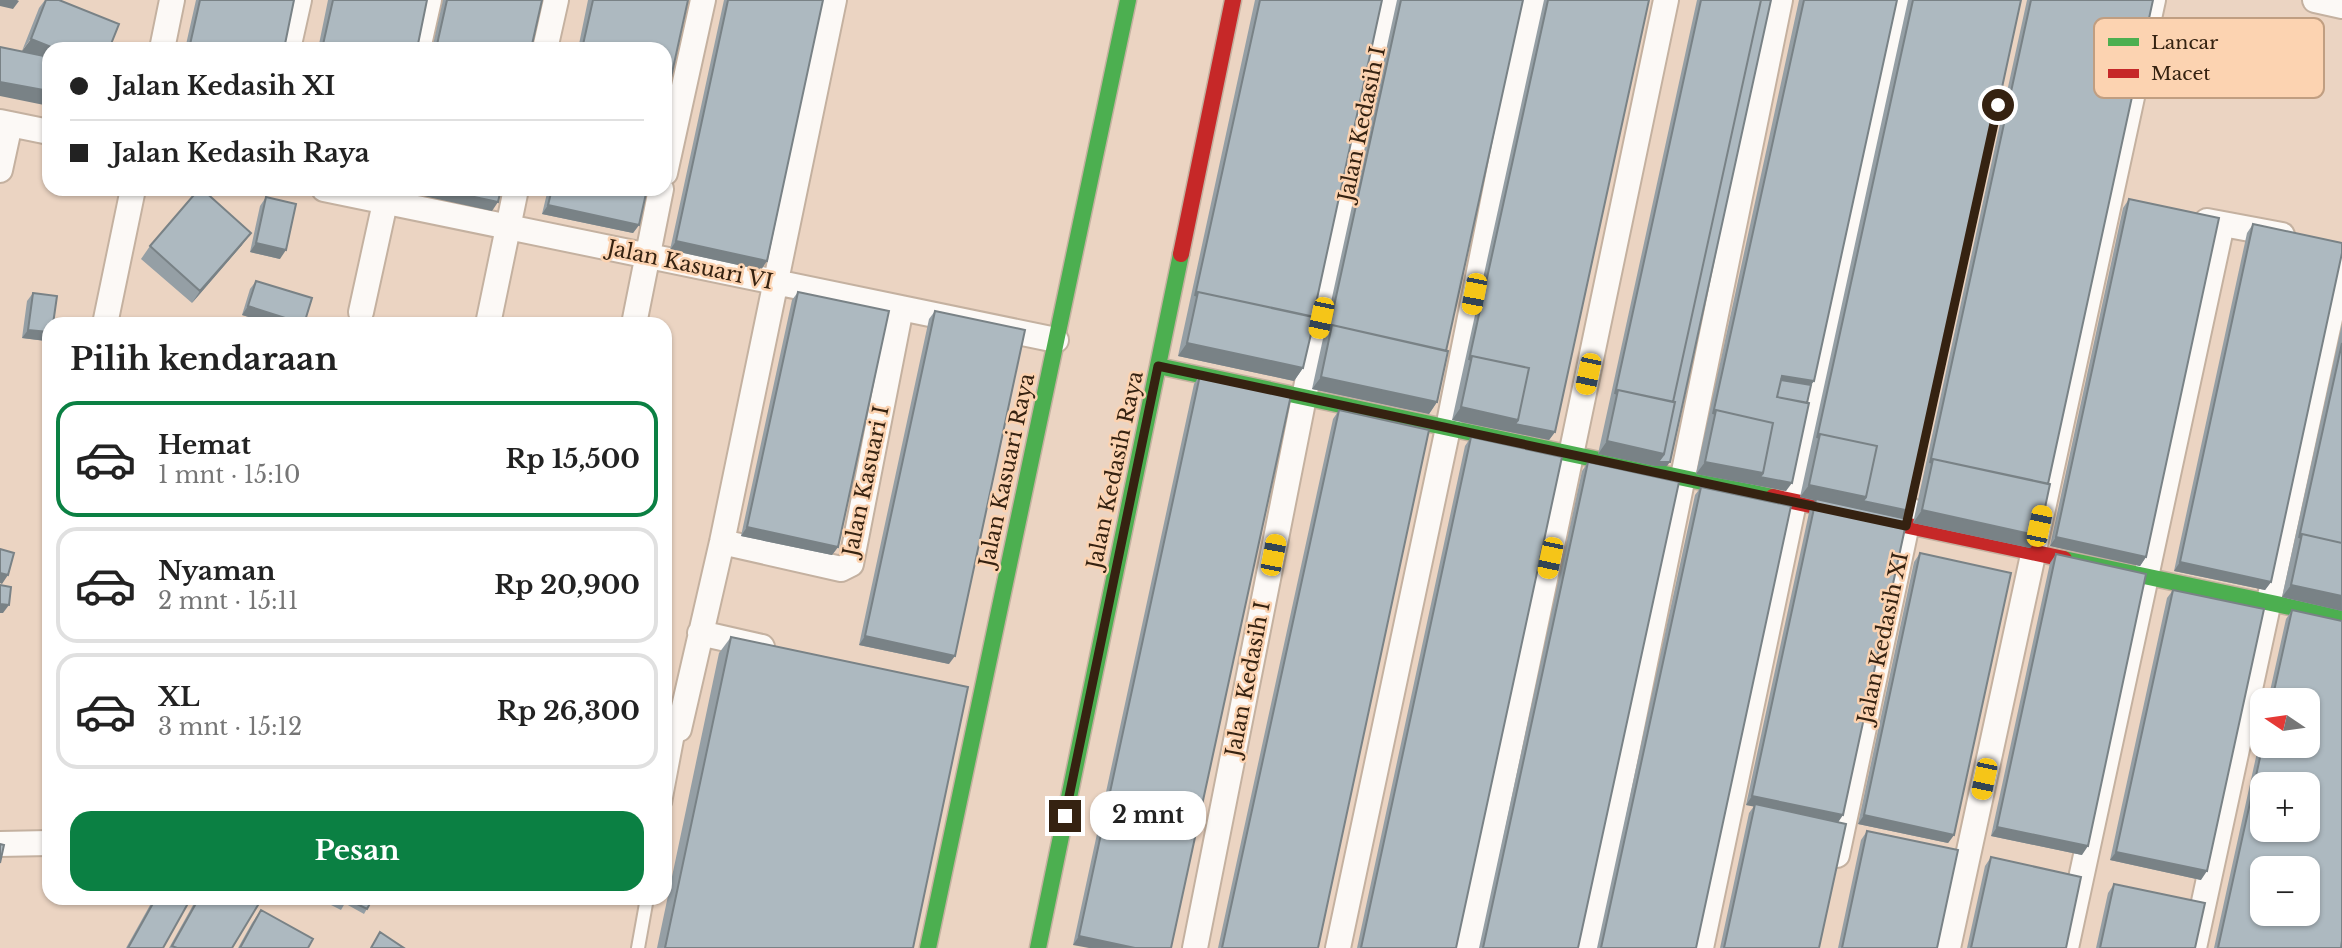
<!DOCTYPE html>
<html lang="id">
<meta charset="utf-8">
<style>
body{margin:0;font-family:"Libre Baskerville",serif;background:#f2f2f2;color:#222;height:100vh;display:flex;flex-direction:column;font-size:26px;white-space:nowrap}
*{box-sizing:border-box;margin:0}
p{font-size:23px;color:#767676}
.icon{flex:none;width:38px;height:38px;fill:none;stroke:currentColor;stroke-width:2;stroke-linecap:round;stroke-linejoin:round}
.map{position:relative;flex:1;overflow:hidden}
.details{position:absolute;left:42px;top:317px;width:630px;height:588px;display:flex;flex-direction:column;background:#fff;border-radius:21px;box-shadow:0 2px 5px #0004}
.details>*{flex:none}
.guide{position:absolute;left:42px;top:42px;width:630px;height:154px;border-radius:21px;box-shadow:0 2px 5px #0004;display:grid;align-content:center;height:154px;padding:0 28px;background:#fff}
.needle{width:46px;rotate:283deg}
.controls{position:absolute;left:2250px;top:688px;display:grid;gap:14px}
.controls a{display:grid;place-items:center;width:70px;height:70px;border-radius:14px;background:#fff;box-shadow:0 2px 5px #0004;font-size:35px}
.end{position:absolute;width:32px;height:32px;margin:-16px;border:9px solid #352211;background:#fff;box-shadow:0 0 0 4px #fff}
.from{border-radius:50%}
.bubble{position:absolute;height:49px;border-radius:21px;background:#fff;box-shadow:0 2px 5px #0004;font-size:23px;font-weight:700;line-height:49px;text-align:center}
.car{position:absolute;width:21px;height:42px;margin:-21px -10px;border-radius:9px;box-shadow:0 0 5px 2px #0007;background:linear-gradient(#f5c518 24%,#345 0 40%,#f5c518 0 76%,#345 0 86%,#f5c518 0)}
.guide b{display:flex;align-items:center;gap:24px;height:66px;font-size:26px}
.guide b+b{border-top:2px solid #e0e0e0}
.guide i{width:18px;height:18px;background:#222}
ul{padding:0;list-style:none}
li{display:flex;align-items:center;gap:21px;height:116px;margin:0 14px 10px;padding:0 14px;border:4px solid #e0e0e0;border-radius:21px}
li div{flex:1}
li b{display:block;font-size:26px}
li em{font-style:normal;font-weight:700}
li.active{border-color:#0b8043}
li>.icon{width:63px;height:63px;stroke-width:1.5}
h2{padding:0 28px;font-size:32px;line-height:84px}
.button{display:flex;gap:14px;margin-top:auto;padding:14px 28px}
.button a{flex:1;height:80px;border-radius:21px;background:#0b8043;color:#fff;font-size:28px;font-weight:700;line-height:80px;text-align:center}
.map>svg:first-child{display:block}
</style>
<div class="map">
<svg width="2342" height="948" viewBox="0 0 2342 948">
<rect width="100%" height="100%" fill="#ebd4c2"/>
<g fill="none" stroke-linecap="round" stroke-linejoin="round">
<g stroke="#c4b1a0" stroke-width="16">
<path id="lane" d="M 665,803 L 679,729
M 638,948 L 647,898"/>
</g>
<g stroke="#c4b1a0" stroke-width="28">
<path id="street" d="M 2315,0 L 2342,6
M 162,49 L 172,0
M 288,49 L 299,0
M 418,49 L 429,0
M 545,49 L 556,0
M 0,122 L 49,132
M 0,170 L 10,124
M 665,173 L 703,0
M 324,189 L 1056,340
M 2207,221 L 2282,235
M 361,312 L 388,189
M 105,324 L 133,189
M 488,324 L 516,189
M 634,324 L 661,189
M 722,542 L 841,569 L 851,564 L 901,308
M 700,633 L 762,647
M 665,727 L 679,729 L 722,542 L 834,0
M 0,844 L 49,843
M 1837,855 L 1910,510
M 1195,948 L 1304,397 L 1388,0
M 1338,948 L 1448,428 L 1533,0
M 1468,948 L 1666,0
M 1587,948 L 1780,0
M 1701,948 L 1899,0
M 1948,948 L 2153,0
M 2066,948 L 2222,224
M 2194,948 L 2342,263"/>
</g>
<g stroke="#c4b1a0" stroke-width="19">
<path id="fast" d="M 1158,366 L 1773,497
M 2064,559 L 2342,618
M 928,948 L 1128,0
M 1038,948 L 1181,254"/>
</g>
<g stroke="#c4b1a0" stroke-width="19">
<path id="jam" d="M 1181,254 L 1233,0
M 1773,497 L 2064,559"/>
</g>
<use href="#lane" stroke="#fcf9f6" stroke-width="12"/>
<use href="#street" stroke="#fcf9f6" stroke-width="24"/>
<use href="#fast" stroke="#4caf50" stroke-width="16"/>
<use href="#jam" stroke="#c62828" stroke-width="16"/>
</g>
<path fill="#959fa5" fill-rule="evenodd" d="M 45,0 L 59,0 L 22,51 L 39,8 Z
M 196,0 L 294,0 L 284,49 L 185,49 Z
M 328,0 L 427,0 L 417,49 L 318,49 Z
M 443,0 L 542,0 L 531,49 L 432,49 Z
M 588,0 L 688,0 L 665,49 L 578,49 Z
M 724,0 L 823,0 L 761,270 L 670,250 Z
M 1255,0 L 1382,0 L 1313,317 L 1303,368 L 1294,381 L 1178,356 Z
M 1397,0 L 1523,0 L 1446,351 L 1437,402 L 1429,414 L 1312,389 Z
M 1544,0 L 1649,0 L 1555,432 L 1549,440 L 1452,420 Z
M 1697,0 L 1771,0 L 1667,466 L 1655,466 L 1598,454 Z
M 1799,0 L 1897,0 L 1814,381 L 1811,385 L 1786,491 L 1696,474 Z
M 1908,0 L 2021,0 L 1910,511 L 1905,518 L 1838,823 L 1819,948 L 1720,948 L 1749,813 L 1754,806 L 1746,805 L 1810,508 L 1816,501 L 1800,497 Z
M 2027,0 L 2153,0 L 2048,484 L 2039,536 L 2030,548 L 1913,523 Z
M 548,189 L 647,189 L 639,225 L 633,233 L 542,214 Z
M 266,197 L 280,259 L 250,252 L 260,206 Z
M 2129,199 L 2146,557 L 2140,566 L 2050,546 L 2123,208 Z
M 2253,224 L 2271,582 L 2265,590 L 2174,571 L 2247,233 Z
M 242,245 L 192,303 L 141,259 L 150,246 Z
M 256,281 L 304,324 L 271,324 L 242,315 L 250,289 Z
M 798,292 L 838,547 L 832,555 L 741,536 L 792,300 Z
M 33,293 L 46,341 L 22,338 L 27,301 Z
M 935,311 L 949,664 L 859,645 L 929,319 Z
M 2342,324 L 2342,611 L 2282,597 Z
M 1200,375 L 1171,948 L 1073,945 L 1194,384 Z
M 1339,410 L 1318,948 L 1218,948 L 1333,419 Z
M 1471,437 L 1456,948 L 1357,948 L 1465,446 Z
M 1588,462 L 1578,948 L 1479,948 L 1582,471 Z
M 1701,487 L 1696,948 L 1597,948 L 1695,495 Z
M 1920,553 L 1954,835 L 1948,843 L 1858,824 L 1914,562 Z
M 2056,554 L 2082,855 L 1991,836 L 2050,563 Z
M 2173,590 L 2201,880 L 2110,860 L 2167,598 Z
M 2292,610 L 2342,621 L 2342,941 L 2341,948 L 2214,948 L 2263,725 L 2263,746 L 2308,746 L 2308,700 L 2268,700 L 2286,619 ZM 2263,784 L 2308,784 L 2308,830 L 2263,830 ZM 2263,868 L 2308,868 L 2308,914 L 2263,914 Z
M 731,637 L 913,948 L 657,948 L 719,653 Z
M 1867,831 L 1937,948 L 1838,948 L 1861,840 Z
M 1991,857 L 2066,948 L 1967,948 L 1985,866 Z
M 2114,884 L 2195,948 L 2096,948 L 2108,893 Z
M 154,898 L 191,898 L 163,948 L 126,948 Z
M 197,898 L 247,898 L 232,948 L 169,948 Z
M 317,898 L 348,898 L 341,910 Z
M 350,898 L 373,898 L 364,914 L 346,904 Z
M 261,910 L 308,948 L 238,948 L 252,923 Z"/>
<path fill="#798286" d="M 0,0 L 17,0 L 19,1 L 13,9 L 0,6 Z
M 31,39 L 56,49 L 49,49 L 49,62 L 22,51 Z
M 0,82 L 49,91 L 49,106 L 0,96 Z
M 403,189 L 437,189 L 498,202 L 492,211 L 401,191 Z
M 548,205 L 639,225 L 633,233 L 542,214 Z
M 251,233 L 242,245 L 192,303 L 200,291 Z
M 676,241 L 767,261 L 761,270 L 670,250 Z
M 256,243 L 286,250 L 280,259 L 250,252 Z
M 248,306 L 304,324 L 271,324 L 242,315 Z
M 28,330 L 49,332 L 49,337 L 46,341 L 22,338 Z
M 1187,343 L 1303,368 L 1294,381 L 1178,356 Z
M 1782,376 L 1814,381 L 1808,389 L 1777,385 Z
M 1321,377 L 1437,402 L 1429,414 L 1312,389 Z
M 1461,407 L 1518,420 L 1555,432 L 1549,440 L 1452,420 Z
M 1607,441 L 1664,454 L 1670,462 L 1667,466 L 1655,466 L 1598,454 Z
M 1705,462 L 1763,473 L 1792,483 L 1786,491 L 1696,474 Z
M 1809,485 L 1866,497 L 1910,511 L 1904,520 L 1800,497 Z
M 1922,510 L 2039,536 L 2030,548 L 1913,523 Z
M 747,527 L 838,547 L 832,555 L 741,536 Z
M 2056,537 L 2146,557 L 2140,566 L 2050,546 Z
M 2180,562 L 2271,582 L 2265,590 L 2174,571 Z
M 0,573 L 8,575 L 2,584 L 0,583 Z
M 2291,585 L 2342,596 L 2342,611 L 2282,597 Z
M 0,604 L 9,605 L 3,613 L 0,613 Z
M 865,636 L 955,656 L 949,664 L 859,645 Z
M 1752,796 L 1843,815 L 1837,824 L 1746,805 Z
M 1864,815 L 1954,835 L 1948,843 L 1858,824 Z
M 1997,827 L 2088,846 L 2082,855 L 1991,836 Z
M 2116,852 L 2207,871 L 2201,880 L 2110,860 Z
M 1079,936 L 1135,948 L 1089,948 L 1073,945 Z"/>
<path fill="#adb9c0" stroke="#798286" stroke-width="2" fill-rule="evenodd" d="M 46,0 L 59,0 L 119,24 L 109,49 L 56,49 L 31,39 Z
M 200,0 L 294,0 L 284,49 L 189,49 Z
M 333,0 L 427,0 L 417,49 L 322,49 Z
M 447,0 L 542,0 L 531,49 L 436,49 Z
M 593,0 L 688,0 L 665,105 L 665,49 L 582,49 Z
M 728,0 L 823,0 L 767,261 L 676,241 Z
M 1260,0 L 1382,0 L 1313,317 L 1198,292 L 1195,296 Z
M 1401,0 L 1523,0 L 1446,351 L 1332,325 L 1329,329 Z
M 1548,0 L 1649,0 L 1555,432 L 1515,424 L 1518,420 L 1529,368 L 1472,356 L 1469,360 Z
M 1701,0 L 1761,0 L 1673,402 L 1618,390 L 1615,394 Z
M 1761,0 L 1771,0 L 1670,462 L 1658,462 L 1664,454 L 1675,402 L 1673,402 Z
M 1804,0 L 1897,0 L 1814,381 L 1782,376 L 1777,397 L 1809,403 L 1792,483 L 1760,477 L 1763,473 L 1773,423 L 1716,410 L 1713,414 Z
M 1913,0 L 2021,0 L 1910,511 L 1863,501 L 1866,497 L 1877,446 L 1820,434 L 1817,438 Z
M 2031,0 L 2153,0 L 2048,484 L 1933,459 L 1930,463 Z
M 0,47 L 49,57 L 49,91 L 0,82 Z
M 199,189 L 202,189 L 251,233 L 200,291 L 150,246 Z
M 437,189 L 501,189 L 498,202 Z
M 552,189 L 647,189 L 639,225 L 548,205 Z
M 266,197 L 296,204 L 286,250 L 256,243 Z
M 2129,199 L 2219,218 L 2146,557 L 2056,537 Z
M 2253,224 L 2342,243 L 2342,253 L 2271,582 L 2180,562 Z
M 256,281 L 312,298 L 304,324 L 248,306 Z
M 798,292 L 889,311 L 838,547 L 747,527 Z
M 1198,292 L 1315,317 L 1303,368 L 1187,343 Z
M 33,293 L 57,296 L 53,324 L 49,324 L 49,332 L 28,330 Z
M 935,311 L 1025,330 L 955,656 L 865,636 Z
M 329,320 L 339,324 L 328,324 Z
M 1332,325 L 1448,351 L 1437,402 L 1321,377 Z
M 2342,343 L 2342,543 L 2302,534 L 2299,538 Z
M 1472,356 L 1529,368 L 1518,420 L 1461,407 Z
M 1200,375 L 1291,395 L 1171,948 L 1135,948 L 1079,936 Z
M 1781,380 L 1811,385 L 1807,403 L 1777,397 Z
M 1618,390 L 1675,402 L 1664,454 L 1607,441 Z
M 1339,410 L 1429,430 L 1318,948 L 1222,948 Z
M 1716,410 L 1773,423 L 1763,473 L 1705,462 Z
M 1820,434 L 1877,446 L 1866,497 L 1809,485 Z
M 1471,437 L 1562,457 L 1456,948 L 1361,948 Z
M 1933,459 L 2050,484 L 2039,536 L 1922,510 Z
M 1588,462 L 1679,482 L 1578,948 L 1483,948 Z
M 1701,487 L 1791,506 L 1696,948 L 1601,948 Z
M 1816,499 L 1907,519 L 1843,815 L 1752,796 Z
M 2302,534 L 2342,543 L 2342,596 L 2291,585 Z
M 0,549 L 14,553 L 8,575 L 0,573 Z
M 1920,553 L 2011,573 L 1954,835 L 1864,815 Z
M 2056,554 L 2146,574 L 2088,846 L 1997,827 Z
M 0,585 L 11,587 L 9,605 L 0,604 Z
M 2173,590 L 2264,609 L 2207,871 L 2116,852 Z
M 2292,610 L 2342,621 L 2342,941 L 2341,948 L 2218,948 L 2263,744 L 2263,746 L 2308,746 L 2308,700 L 2272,700 ZM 2263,784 L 2308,784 L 2308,830 L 2263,830 ZM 2263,868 L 2308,868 L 2308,914 L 2263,914 Z
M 731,637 L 968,687 L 913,948 L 665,948 Z
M 1755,804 L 1846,824 L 1819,948 L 1724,948 Z
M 1867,831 L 1958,850 L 1937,948 L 1842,948 Z
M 0,844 L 4,845 L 0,863 Z
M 1991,857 L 2081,877 L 2066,948 L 1971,948 Z
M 2114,884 L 2205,903 L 2195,948 L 2100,948 Z
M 156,898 L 191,898 L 163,948 L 128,948 Z
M 199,898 L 247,898 L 258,905 L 232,948 L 177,948 L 172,946 Z
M 340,898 L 348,898 L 347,901 Z
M 350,898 L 373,898 L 367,909 L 349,900 Z
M 261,910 L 313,939 L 308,948 L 240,948 Z
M 380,932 L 404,948 L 371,948 Z"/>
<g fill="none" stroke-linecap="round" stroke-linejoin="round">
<path stroke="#352211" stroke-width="9" d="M 1065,816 L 1158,366 L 1906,526 L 1998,105"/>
</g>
<g text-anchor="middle" stroke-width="5" stroke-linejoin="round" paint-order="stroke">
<g font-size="21" fill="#352211" stroke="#fcd3b1">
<text transform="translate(1362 124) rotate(-78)" y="7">Jalan Kedasih I</text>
<text transform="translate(690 265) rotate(12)" y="7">Jalan Kasuari VI</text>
<text transform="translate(1007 470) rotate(-78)" y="7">Jalan Kasuari Raya</text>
<text transform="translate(1115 470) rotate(-78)" y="7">Jalan Kedasih Raya</text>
<text transform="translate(866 481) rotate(-78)" y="7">Jalan Kasuari I</text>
<text transform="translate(1883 638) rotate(-78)" y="7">Jalan Kedasih XI</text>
<text transform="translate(1248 679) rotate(-79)" y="7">Jalan Kedasih I</text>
</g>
</g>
<rect x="2094" y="18" width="230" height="80" rx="10" fill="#fcd3b1" stroke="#c09e81" stroke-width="2"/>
<rect x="2108" y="38" width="31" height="8" fill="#4caf50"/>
<rect x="2108" y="69" width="31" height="9" fill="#c62828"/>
<g font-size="19" fill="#352211">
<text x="2151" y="49">Lancar</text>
<text x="2151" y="80">Macet</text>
</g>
</svg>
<div class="controls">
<a><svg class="needle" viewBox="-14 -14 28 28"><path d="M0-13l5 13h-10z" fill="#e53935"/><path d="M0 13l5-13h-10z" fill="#767676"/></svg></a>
<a>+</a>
<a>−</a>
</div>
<i class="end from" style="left:1998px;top:105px"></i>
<i class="end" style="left:1065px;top:816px"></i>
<div class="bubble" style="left:1090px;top:791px;width:116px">2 mnt</div>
<i class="car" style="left:1474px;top:294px;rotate:191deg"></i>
<i class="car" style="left:1321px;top:318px;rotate:192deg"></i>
<i class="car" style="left:1588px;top:374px;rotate:192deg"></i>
<i class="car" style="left:2039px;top:526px;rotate:12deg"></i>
<i class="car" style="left:1273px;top:555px;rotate:11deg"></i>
<i class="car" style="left:1550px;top:558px;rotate:192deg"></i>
<i class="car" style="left:1984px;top:779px;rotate:192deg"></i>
<div class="guide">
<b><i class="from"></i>Jalan Kedasih XI</b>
<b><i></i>Jalan Kedasih Raya</b>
</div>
<section class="details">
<h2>Pilih kendaraan</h2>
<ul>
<li class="active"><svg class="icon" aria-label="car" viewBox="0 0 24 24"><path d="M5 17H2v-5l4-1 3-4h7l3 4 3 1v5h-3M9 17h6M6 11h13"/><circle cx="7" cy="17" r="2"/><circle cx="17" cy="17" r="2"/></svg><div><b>Hemat</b><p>1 mnt · 15:10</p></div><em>Rp 15,500</em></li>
<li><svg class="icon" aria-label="car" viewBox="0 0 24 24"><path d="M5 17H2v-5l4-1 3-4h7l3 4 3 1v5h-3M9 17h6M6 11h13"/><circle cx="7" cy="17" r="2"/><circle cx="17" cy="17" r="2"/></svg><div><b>Nyaman</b><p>2 mnt · 15:11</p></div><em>Rp 20,900</em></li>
<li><svg class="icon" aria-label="car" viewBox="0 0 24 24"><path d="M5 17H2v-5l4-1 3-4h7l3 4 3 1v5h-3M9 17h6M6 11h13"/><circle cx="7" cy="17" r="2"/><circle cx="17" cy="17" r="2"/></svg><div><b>XL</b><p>3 mnt · 15:12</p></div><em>Rp 26,300</em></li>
</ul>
<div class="button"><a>Pesan</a></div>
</section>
</div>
